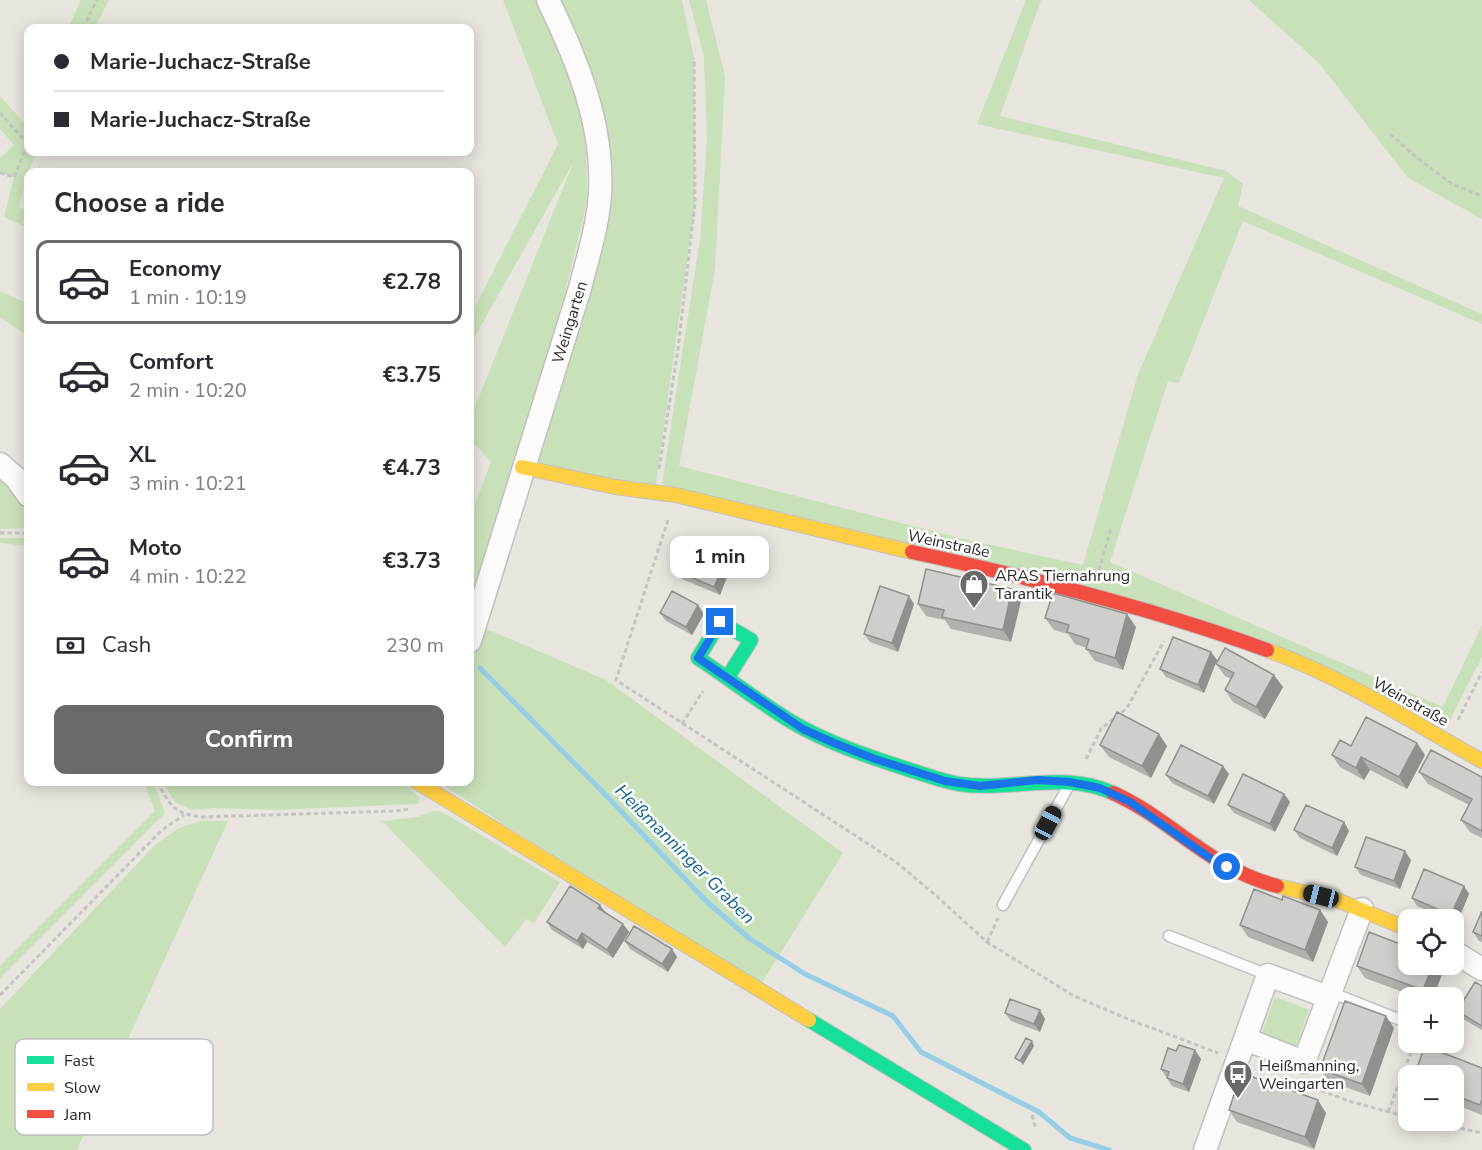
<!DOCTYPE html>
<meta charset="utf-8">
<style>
body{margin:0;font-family:"Nunito Sans",sans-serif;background:#f2f2f3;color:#2b2b33;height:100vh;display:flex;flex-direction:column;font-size:22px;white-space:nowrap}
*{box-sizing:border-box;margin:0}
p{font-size:20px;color:#7c7c81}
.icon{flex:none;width:33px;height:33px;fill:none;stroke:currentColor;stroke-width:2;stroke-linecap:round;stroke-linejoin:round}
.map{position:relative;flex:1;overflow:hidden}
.side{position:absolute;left:24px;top:168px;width:450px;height:618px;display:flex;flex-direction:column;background:#fff;border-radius:12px;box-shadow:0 3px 15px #0003}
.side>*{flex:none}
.hud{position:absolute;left:24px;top:24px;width:450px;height:132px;border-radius:12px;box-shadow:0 3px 15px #0003;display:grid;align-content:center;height:132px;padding:0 30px;background:#fff}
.tools{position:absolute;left:1398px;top:909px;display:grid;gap:12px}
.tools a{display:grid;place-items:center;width:66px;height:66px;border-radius:12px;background:#fff;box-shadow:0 3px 15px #0003;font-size:30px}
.end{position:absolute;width:27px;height:27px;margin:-14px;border:8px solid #1a73e8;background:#fff;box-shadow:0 0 0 3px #fff}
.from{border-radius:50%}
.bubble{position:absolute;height:42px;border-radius:12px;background:#fff;box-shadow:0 3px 15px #0003;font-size:20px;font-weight:700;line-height:42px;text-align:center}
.car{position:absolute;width:18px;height:36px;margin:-18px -9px;border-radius:8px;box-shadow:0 0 4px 2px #0007;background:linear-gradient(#222 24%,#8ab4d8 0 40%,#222 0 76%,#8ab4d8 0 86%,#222 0)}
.hud b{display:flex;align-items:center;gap:21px;height:57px;font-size:22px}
.hud b+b{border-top:2px solid #e1e1e2}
.hud i{width:15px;height:15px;background:#2b2b33}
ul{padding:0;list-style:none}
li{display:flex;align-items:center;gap:18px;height:84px;margin:0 12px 9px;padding:0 18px;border:3px solid transparent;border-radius:12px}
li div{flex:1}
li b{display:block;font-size:22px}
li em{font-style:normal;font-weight:700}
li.active{border-color:#6c6a68}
li>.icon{width:54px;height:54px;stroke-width:1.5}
h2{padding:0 30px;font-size:27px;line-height:72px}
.pay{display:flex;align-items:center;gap:15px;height:66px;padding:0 30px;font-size:22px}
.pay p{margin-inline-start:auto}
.action{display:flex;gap:12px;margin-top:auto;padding:12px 30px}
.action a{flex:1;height:69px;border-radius:12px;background:#6c6a68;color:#fff;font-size:24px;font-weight:700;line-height:69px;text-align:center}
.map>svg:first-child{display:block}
</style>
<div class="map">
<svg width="1482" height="1150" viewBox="0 0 1482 1150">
<rect width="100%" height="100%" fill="#e8e4de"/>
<path fill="#c9e1b9" d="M 81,0 L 109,0 L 95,28 L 68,28 Z
M 503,0 L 539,0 L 586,118 L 587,202 L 564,297 L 470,605 L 470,517 L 491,462 L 470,439 L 470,419 L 574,161 L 470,345 L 470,317 L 558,144 Z
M 545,0 L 682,0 L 694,58 L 695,203 L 655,491 L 522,467 L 600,194 L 589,103 Z
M 689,0 L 706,0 L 725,76 L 715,269 L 679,466 L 968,540 L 1083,565 L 1138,374 L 1224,178 L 977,124 L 1026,0 L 1041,0 L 1000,116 L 1226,171 L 1243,184 L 1238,206 L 1482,314 L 1482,324 L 1243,221 L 1179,383 L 1168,381 L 1110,562 L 1443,707 L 1482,625 L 1482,657 L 1447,726 L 1298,661 L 662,484 L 700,239 L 707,138 L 704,57 Z
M 1249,0 L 1482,0 L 1482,219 L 1408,178 L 1319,63 Z
M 0,96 L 23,122 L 28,112 L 28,152 L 37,152 L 28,172 L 19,207 L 28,211 L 28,228 L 4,217 L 14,177 L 0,173 L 0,158 L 14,145 L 0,129 Z
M 0,291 L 28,304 L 28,336 L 0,317 Z
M 0,471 C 16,485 28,506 28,528 L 0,529 Z
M 0,538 L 28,538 L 28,546 L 0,543 Z
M 475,624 L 606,680 L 843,853 L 758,989 L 438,782 L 470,782 L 470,641 Z
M 144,782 L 153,782 L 165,813 L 0,978 L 0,966 L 155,811 Z
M 163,782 L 397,782 L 408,786 L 420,799 L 418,804 L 273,810 L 214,808 L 192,810 L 175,802 Z
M 434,811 L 442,812 L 560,882 L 534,923 L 526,919 L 505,947 L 382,821 L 418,817 Z
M 200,821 L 228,821 L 77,1150 L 0,1150 L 0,1009 L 155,845 L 179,828 Z
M 1275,997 L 1309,1010 L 1296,1046 L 1262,1033 Z"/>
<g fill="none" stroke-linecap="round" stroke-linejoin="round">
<path stroke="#95cee6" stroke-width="5" d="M 480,668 L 599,788 L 706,901 L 750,939 L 805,974 L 893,1016 L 921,1052 L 1039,1112 L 1070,1138 L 1109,1150"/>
<g stroke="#c1c0c0" stroke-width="13">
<path id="lane" d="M 1003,905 L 1069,785
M 1169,936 L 1268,975
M 1330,992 L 1408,1023"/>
</g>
<g stroke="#c1c0c0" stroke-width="25">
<path id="street" d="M 0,464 L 16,478 L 28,495
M 470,641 L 580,288 C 588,257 598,225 600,194 C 604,125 577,60 548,0
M 1454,952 L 1482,969
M 1245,1039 L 1304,1062 L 1362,909
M 1205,1150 L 1268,975 L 1328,997"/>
</g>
<g stroke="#c1c0c0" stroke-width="16">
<path id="fast" d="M 728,677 L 751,640 L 720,622 L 698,658 C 730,679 760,703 792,722 C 828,743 867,756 907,769 C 924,774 941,781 959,784 C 1011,792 1063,770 1113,793
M 809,1020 L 1024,1150"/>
</g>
<g stroke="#c1c0c0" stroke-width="16">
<path id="slow" d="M 522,467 L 615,487 L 676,495 L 912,552
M 1267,650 C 1343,677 1412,722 1482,761
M 417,782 L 809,1020
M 1277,886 L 1337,900 L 1408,929"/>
</g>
<g stroke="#c1c0c0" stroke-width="16">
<path id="jam" d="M 912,552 C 1033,578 1151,608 1267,650
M 1113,793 C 1173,820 1208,868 1277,886"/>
</g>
<path stroke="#c4c4c3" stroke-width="3" stroke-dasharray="4.5 3" stroke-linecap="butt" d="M 83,28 L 97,0
M 0,113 L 28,144
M 1390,134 L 1416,157 L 1452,184 L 1482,196
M 0,173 L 14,177 L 28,143
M 659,469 L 678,349 L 695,203 L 694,58
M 668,520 L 616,680 L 896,862 L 933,893 L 987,942 L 1074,996 L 1128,1019 L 1218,1053
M 0,533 L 28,533
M 1099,570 L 1111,528
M 1458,720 L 1482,672
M 682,724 L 703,691
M 1086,759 L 1101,729 L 1127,708 L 1164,641
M 157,782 C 171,806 173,814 203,817 L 396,811 L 411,809
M 987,942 L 998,918
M 0,995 L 162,830 L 184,815
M 1300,1083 L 1352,1102 L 1408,1117
M 1388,1112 L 1415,1042
M 1032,1115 L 1036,1129
M 1424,1120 L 1482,1133"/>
<use href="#lane" stroke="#fcfbfa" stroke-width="10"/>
<use href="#street" stroke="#fcfbfa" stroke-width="22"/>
<use href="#fast" stroke="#16e098" stroke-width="14"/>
<use href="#slow" stroke="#ffcf43" stroke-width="14"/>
<use href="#jam" stroke="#f24e42" stroke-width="14"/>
</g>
<path fill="#b3b1ae" d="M 676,571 L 729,572 L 720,595 L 682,579 Z
M 1021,601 L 1011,642 L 951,629 L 945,620 L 926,616 L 918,604 Z
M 914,604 L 898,652 L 870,642 L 864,634 Z
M 660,613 L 704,614 L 692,635 L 666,621 Z
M 1045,618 L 1136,627 L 1123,670 L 1095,661 L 1086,649 L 1087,648 L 1075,644 L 1068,634 L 1054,630 Z
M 1211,652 L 1217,660 L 1204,693 L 1166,677 L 1160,669 Z
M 1216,664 L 1283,687 L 1265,719 L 1233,702 L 1225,690 L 1231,679 L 1225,676 Z
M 1100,745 L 1167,746 L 1151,778 L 1109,757 Z
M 1351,746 L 1425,755 L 1407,789 L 1370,770 L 1364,780 L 1340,767 L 1332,755 Z
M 1419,772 L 1482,777 L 1482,838 L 1470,832 L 1461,820 L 1469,805 L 1428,784 Z
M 1229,774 L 1214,804 L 1172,783 L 1166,775 Z
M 1284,794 L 1290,802 L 1275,832 L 1234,813 L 1228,805 Z
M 1344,822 L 1349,831 L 1337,856 L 1300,838 L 1294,830 Z
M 1411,860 L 1400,889 L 1361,875 L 1355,867 Z
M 1464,886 L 1469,894 L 1457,923 L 1454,921 L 1454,920 L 1449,920 L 1417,906 L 1412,898 Z
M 1282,900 L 1320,910 L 1328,922 L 1313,962 L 1248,937 L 1240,925 Z
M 1482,911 L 1482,942 L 1479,941 L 1473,932 Z
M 606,913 L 623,924 L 629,932 L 613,958 L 587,942 L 583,949 L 552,930 L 547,922 Z
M 625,941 L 672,949 L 677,957 L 668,972 L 630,949 Z
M 1357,966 L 1444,969 L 1433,998 L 1419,998 L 1365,978 Z
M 1482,986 L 1482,1030 L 1463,1019 L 1457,1011 Z
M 1005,1013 L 1045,1019 L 1040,1032 L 1011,1021 Z
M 1394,1028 L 1370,1096 L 1329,1081 L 1320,1069 Z
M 1176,1051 L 1201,1059 L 1189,1092 L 1172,1086 L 1161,1069 Z
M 1482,1068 L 1482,1115 L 1454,1104 L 1454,1076 Z
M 1229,1110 L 1326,1113 L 1314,1149 L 1237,1122 Z"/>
<path fill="#92908d" d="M 724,564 L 729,572 L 720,595 L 714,587 Z
M 1012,589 L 1021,601 L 1011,642 L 1003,630 Z
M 909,596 L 914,604 L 898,652 L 892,643 Z
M 698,605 L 704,614 L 692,635 L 686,627 Z
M 1127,614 L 1136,627 L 1123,670 L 1115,658 Z
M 1211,652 L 1217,660 L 1204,693 L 1198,685 Z
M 1274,675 L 1283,687 L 1265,719 L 1256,707 Z
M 1159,734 L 1167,746 L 1151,778 L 1142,766 Z
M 1417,743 L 1425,755 L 1407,789 L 1399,777 Z
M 1361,757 L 1370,770 L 1364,780 L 1356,768 Z
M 1223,766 L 1229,774 L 1214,804 L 1208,796 Z
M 1284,794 L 1290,802 L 1275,832 L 1270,824 Z
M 1344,822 L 1349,831 L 1337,856 L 1332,848 Z
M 1405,851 L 1411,860 L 1400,889 L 1394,881 Z
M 1464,886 L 1469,894 L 1457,923 L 1451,915 Z
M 600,905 L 606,913 L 598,908 Z
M 1320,910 L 1328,922 L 1313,962 L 1305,950 Z
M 623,924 L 629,932 L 613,958 L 607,950 Z
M 582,933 L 587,942 L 583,949 L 577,941 Z
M 672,949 L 677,957 L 668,972 L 662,964 Z
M 1433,964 L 1441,964 L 1444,969 L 1433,998 L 1428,998 L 1423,990 Z
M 1040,1010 L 1045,1019 L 1040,1032 L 1034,1024 Z
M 1386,1016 L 1394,1028 L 1370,1096 L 1362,1084 Z
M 1032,1041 L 1034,1046 L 1023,1065 L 1020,1061 Z
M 1195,1050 L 1201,1059 L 1189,1092 L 1183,1084 Z
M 1318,1100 L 1326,1113 L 1314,1149 L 1305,1137 Z"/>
<path fill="#d0ceca" stroke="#92908d" stroke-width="1.5" d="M 686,548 L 724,564 L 714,587 L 676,571 Z
M 926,569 L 1012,589 L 1003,630 L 942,617 L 944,610 L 918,604 Z
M 880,586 L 909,596 L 892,643 L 864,634 Z
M 672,591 L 698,605 L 686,627 L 660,613 Z
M 1053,593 L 1127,614 L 1115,658 L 1086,649 L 1089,639 L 1067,632 L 1069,625 L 1045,618 Z
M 1173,637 L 1211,652 L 1198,685 L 1160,669 Z
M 1225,648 L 1274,675 L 1256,707 L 1225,690 L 1234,673 L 1216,664 Z
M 1117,712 L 1159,734 L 1142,766 L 1100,745 Z
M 1366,717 L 1417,743 L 1399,777 L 1361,757 L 1356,768 L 1332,755 L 1340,740 L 1351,746 Z
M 1181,745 L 1223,766 L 1208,796 L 1166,775 Z
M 1431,750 L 1482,777 L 1482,831 L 1461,820 L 1472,799 L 1419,772 Z
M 1243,774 L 1284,794 L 1270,824 L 1228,805 Z
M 1306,805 L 1344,822 L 1332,848 L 1294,830 Z
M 1366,837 L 1405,851 L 1394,881 L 1355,867 Z
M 1424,869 L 1464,886 L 1451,915 L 1412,898 Z
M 570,886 L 600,905 L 598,908 L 623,924 L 607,950 L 582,933 L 577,941 L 547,922 Z
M 1254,889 L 1282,900 L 1283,896 L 1320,910 L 1305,950 L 1240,925 Z
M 1482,911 L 1482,936 L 1473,932 Z
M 634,926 L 672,949 L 662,964 L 625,941 Z
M 1369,932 L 1408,947 L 1408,964 L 1433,964 L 1423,990 L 1357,966 Z
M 1475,982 L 1482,986 L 1482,1026 L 1457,1011 Z
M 1010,999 L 1040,1010 L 1034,1024 L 1005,1013 Z
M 1345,1001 L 1386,1016 L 1362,1084 L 1320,1069 Z
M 1026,1038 L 1032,1041 L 1020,1061 L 1015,1058 Z
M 1179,1045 L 1195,1050 L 1183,1084 L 1167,1078 L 1169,1072 L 1161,1069 L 1168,1048 L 1176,1051 Z
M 1425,1046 L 1482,1068 L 1482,1099 L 1480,1105 L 1454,1095 L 1454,1076 L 1414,1076 Z
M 1241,1073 L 1318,1100 L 1305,1137 L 1229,1110 Z"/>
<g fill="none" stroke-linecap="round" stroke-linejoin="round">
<path stroke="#1a73e8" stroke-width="8" d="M 720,622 L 698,658 L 803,729 L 834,743 L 875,759 L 945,781 L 980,786 L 1038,780 L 1070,782 L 1100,788 L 1130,802 L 1213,860 L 1227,867"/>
</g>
<defs>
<g id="shop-pin" transform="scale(1.5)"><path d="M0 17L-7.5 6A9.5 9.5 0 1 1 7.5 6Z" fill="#6c6a68" stroke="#fff"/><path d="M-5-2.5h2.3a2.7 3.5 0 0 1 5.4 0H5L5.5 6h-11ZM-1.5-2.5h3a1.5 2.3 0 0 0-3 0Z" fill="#fff"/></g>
<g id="bus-pin" transform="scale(1.5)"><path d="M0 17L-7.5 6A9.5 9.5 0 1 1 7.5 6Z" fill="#6c6a68" stroke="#fff"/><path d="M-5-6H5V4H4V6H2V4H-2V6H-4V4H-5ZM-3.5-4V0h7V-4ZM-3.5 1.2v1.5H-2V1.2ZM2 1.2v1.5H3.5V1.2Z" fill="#fff"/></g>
</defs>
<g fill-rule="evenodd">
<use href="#shop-pin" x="974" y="584"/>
<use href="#bus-pin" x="1238" y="1074"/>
</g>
<g text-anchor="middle" stroke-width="5" stroke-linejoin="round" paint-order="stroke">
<g font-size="16" fill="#292929" stroke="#fff">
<text transform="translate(569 322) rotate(-73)" y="6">Weingarten</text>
<text transform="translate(949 543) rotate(12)" y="6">Weinstraße</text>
<text transform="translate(1411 701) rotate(29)" y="6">Weinstraße</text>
</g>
<g font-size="16" fill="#292929" stroke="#fff" text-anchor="start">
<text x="995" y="581">ARAS Tiernahrung<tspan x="995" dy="18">Tarantik</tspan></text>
<text x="1259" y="1071">Heißmanning,<tspan x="1259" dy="18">Weingarten</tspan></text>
</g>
<g font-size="18" font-style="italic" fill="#136293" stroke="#fff">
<text transform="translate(685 854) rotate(45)" y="6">Heißmanninger Graben</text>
</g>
</g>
<rect x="15" y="1039" width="198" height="96" rx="9" fill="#fff" stroke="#bfbfbf" stroke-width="1.5"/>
<rect x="27" y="1056" width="27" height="8" fill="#16e098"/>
<rect x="27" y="1083" width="27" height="8" fill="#ffcf43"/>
<rect x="27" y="1110" width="27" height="8" fill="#f24e42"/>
<g font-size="16" fill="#292929">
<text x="64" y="1066">Fast</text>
<text x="64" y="1093">Slow</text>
<text x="64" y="1120">Jam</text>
</g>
</svg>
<div class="tools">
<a><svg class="icon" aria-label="locate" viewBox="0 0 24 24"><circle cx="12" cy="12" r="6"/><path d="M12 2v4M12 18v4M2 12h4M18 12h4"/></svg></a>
<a>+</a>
<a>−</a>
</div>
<i class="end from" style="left:1227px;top:867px"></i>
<i class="end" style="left:720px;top:622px"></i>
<div class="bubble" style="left:670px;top:536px;width:99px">1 min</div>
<i class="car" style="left:1048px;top:823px;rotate:28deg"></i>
<i class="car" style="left:1321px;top:896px;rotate:284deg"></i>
<div class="hud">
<b><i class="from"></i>Marie-Juchacz-Straße</b>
<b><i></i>Marie-Juchacz-Straße</b>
</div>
<section class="side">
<h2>Choose a ride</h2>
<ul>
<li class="active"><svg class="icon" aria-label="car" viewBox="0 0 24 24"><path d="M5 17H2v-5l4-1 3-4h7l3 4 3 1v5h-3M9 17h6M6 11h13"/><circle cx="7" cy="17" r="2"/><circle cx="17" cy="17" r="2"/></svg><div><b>Economy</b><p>1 min · 10:19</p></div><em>€2.78</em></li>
<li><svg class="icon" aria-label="car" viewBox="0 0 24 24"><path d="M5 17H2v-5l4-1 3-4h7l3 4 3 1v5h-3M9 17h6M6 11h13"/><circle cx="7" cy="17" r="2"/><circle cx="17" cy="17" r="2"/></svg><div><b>Comfort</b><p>2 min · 10:20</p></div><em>€3.75</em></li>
<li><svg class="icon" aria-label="car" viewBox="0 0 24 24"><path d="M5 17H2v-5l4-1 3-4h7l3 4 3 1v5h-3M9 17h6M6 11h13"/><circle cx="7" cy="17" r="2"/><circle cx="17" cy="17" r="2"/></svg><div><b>XL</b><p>3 min · 10:21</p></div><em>€4.73</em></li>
<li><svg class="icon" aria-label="car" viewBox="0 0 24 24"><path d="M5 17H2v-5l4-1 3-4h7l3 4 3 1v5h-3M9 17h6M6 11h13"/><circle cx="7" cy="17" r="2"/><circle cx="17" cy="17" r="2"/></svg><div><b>Moto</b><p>4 min · 10:22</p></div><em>€3.73</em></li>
</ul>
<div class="pay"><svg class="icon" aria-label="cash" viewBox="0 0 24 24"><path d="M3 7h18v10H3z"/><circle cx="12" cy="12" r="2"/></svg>Cash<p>230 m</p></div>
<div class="action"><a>Confirm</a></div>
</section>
</div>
